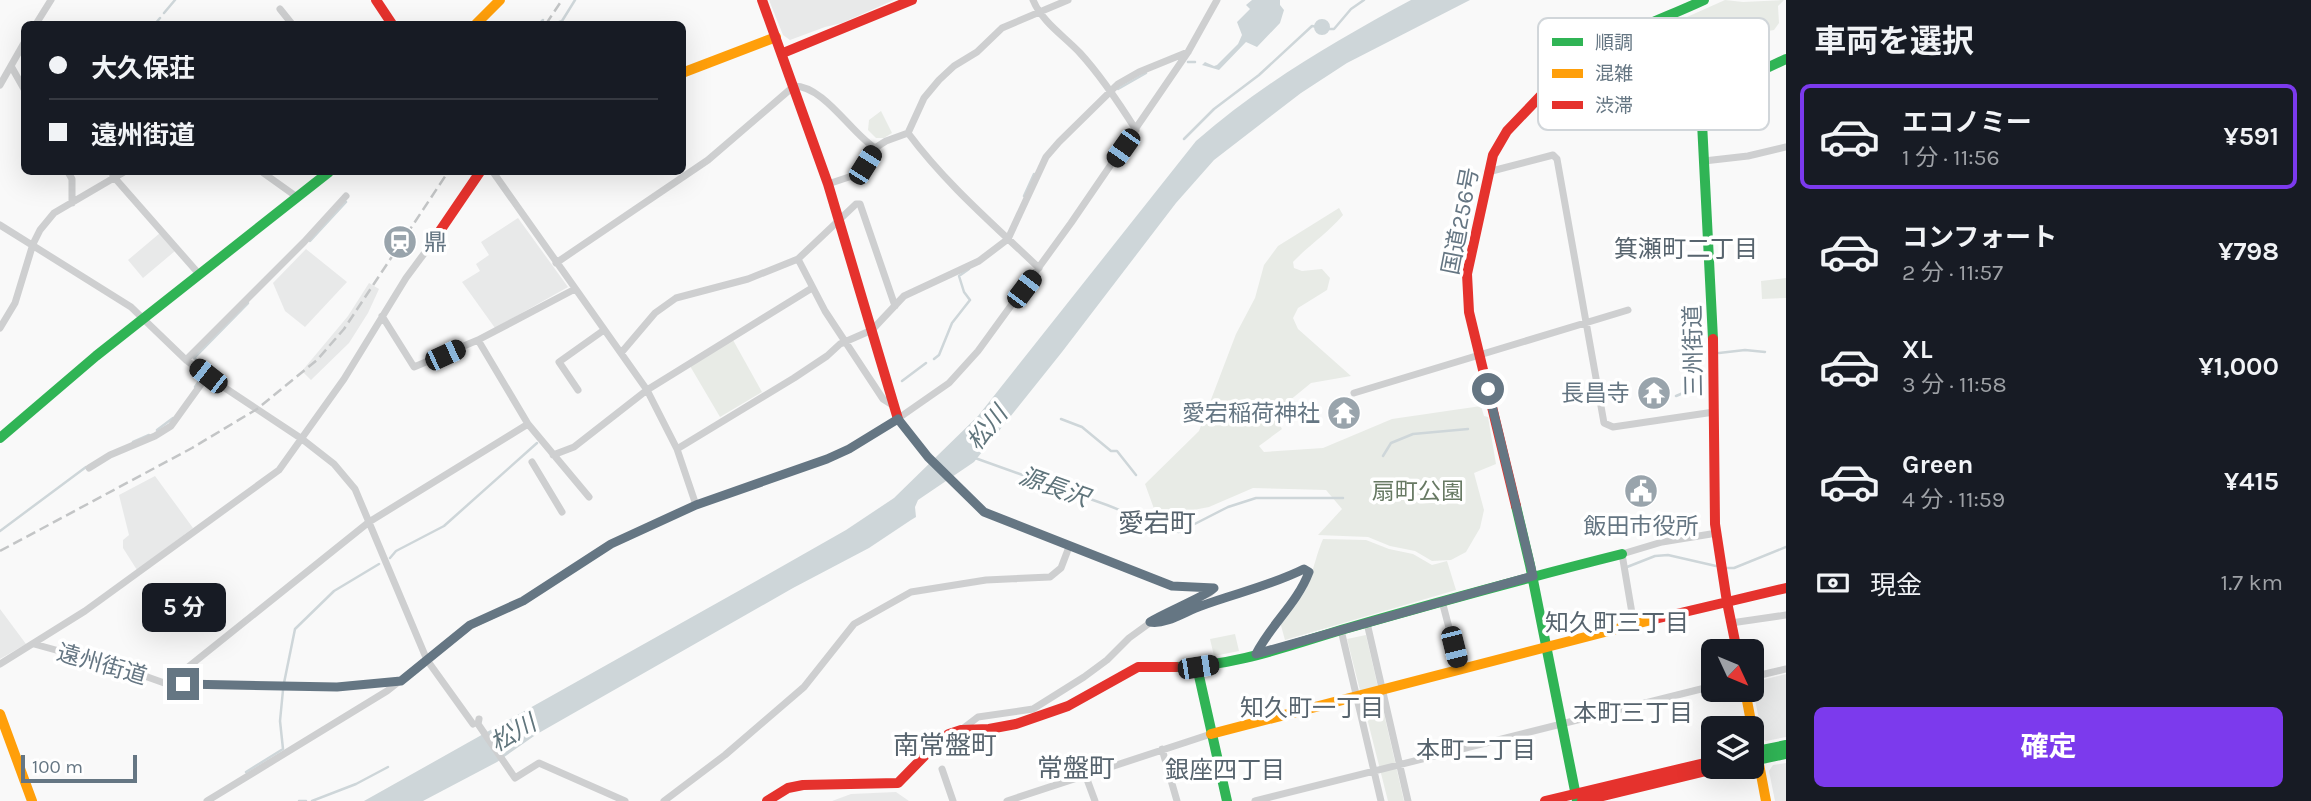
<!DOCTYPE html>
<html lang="ja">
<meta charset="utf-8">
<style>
body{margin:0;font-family:Karla,"Noto Sans JP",sans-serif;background:#242831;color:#f1f3f6;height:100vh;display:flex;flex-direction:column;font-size:26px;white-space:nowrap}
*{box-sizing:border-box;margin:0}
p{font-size:23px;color:#9ea1a6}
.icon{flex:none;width:38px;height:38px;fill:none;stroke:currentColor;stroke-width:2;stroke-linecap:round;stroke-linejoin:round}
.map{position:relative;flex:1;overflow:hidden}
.details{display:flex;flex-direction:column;background:#171b24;width:525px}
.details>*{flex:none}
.guide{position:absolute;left:21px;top:21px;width:665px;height:154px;border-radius:10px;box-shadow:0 7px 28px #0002;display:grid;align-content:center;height:154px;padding:0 28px;background:#171b24}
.needle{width:46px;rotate:134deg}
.fabs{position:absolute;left:1701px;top:639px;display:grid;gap:14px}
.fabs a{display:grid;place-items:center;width:63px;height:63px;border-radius:10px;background:#171b24;box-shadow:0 7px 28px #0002;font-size:35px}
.scale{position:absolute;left:21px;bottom:18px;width:116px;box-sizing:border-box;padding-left:7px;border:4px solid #657683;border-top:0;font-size:19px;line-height:24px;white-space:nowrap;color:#657683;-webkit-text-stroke:5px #fff;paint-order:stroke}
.end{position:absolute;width:32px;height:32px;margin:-16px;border:9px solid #657683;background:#fff;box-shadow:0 0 0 4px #fff}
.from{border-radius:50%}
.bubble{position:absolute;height:49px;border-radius:10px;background:#171b24;box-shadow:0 7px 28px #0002;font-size:23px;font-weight:700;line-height:49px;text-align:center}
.car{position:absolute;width:21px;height:42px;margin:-21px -10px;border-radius:9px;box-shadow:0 0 5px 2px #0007;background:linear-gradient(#222 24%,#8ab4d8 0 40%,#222 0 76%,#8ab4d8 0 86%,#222 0)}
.guide b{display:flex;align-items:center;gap:24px;height:66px;font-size:26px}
.guide b+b{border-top:2px solid #363941}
.guide i{width:18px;height:18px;background:#f1f3f6}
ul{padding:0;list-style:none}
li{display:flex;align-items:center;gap:21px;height:105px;margin:0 14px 10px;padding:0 14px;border:4px solid transparent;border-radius:10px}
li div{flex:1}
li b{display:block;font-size:26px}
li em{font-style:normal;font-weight:700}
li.selected{border-color:#7c3aed}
li>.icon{width:63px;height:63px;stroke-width:1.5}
h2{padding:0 28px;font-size:32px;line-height:84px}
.pay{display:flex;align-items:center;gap:18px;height:77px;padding:0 28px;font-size:26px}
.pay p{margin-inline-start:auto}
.button{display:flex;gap:14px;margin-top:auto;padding:14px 28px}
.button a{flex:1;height:80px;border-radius:10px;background:#7c3aed;color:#fff;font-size:28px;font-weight:700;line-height:80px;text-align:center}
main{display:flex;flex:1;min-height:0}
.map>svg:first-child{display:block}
</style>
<main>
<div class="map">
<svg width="1786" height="801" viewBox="0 0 1786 801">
<rect width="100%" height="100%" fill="#f9f9f9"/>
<path fill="#e8e9e9" d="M 769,0 L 894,0 L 842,23 L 825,27 L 790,40 L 783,35 Z
M 518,218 L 568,287 L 495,328 L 462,282 L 480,271 L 476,264 L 489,255 L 481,242 Z
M 160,233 L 175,251 L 143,278 L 128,260 Z
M 306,249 L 347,282 L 305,327 L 285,311 L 273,283 Z
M 369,283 L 379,289 L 368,313 L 349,343 L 311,380 L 302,371 L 348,316 Z
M 155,476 L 193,528 L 137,570 L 123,548 L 123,540 L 129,535 L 119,495 Z
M 0,609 L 26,644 L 0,659 Z
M 1786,674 L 1786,737 L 1766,741 L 1763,739 L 1752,685 L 1754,682 Z
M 1786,763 L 1786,801 L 1775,801 L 1769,771 L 1773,765 Z
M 896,792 L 909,801 L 832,801 L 851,794 Z"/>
<path fill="#e8ebe6" d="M 1725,0 L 1743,2 L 1784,0 L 1778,6 L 1779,23 L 1774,30 C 1759,33 1744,30 1728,32 C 1711,33 1693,40 1676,37 L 1673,30 L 1678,21 Z
M 881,111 L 892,133 L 884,138 L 876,138 L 868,130 L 869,120 Z
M 1339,208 L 1343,215 C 1328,233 1309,245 1293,262 L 1294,268 L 1302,271 L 1322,269 L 1330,278 L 1327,290 L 1298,308 L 1293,318 L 1298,329 L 1351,376 L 1311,383 L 1289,401 L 1270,407 L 1282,429 L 1259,446 L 1264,452 L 1323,448 L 1392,419 L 1481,406 L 1484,416 L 1488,417 L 1496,464 L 1474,473 L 1484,510 L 1480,528 L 1466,552 L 1451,560 L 1432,561 L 1415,551 L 1390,546 L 1368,537 L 1318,535 L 1342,509 L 1326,490 L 1253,488 L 1209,507 L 1157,517 L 1145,484 L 1199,431 L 1236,334 L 1255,298 L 1264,265 L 1278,246 Z
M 1786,278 L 1786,298 L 1762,299 L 1761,281 Z
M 733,340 L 762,392 L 720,417 L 690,366 Z
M 1323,539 L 1366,540 L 1389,549 L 1413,554 L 1432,565 L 1447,561 L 1456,590 L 1285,640 L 1280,622 C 1291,610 1304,597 1309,582 C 1314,567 1317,553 1323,539 Z
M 1235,634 L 1239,651 L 1214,656 L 1210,639 Z
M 1366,635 L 1404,801 L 1388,801 L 1347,639 Z"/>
<path fill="#ced6d9" d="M 1252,0 L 1280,0 L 1280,5 L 1284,10 L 1280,23 L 1257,47 L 1246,42 L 1219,70 L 1202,65 L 1205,62 L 1214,66 L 1217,65 L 1238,44 L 1242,35 L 1237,22 L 1250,9 L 1246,5 Z
M 1411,0 L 1470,0 L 1347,63 L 1301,93 L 1214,160 L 1176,203 L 1062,352 L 974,462 L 918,500 L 915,507 L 916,517 L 911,520 L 869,548 L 793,588 L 537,734 L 497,762 L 423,801 L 364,801 L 758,580 L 846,530 L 894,498 L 978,416 L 1196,141 C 1261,84 1335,41 1411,0 Z
M1314 27a8 8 0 1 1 16 0a8 8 0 1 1-16 0Z"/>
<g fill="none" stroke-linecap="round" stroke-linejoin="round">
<path stroke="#ced6d9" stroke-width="2.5" d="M 164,13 L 175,0
M 155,24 L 160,18
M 539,24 L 543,20
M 554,24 L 562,21 L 575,0
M 1327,29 L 1334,29 L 1351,9 L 1364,0
M 1188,62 L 1195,62
M 1118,89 L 1146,73
M 1184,139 L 1214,109 L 1259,75 L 1312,26 L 1318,27
M 1024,196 L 1034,174
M 310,241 L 346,202
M 1719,353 L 1745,350 L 1765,352
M 934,359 L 939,355 L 952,323 L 970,300 L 964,292 L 959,276 L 969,269
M 208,368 L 194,358 L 248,303
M 902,381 L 926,363
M 195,387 L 201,378
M 1676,396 L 1700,386 L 1701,369
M 1061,419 L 1082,427 L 1111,451 L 1117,451 L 1136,475
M 157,430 L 173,418
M 133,442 L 149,435
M 1383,456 L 1391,443 L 1413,434 L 1468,429
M 975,458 L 1107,505 L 1172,531 L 1179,532 L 1228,507 L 1256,498 L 1343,498
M 0,531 L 86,467
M 390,558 L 396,551 L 444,526 L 537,443
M 1627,567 L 1655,556 L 1668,555 L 1716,566
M 1726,568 L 1734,568 L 1786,547
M 284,683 L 295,629 L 334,591 L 379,564
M 246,772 L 283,749 L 280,721 L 283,690
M 299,801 L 306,801
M 312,801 L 356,784 L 388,767"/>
<path stroke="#cecfd0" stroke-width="7" d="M 1033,0 C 1042,22 1064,36 1080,53 C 1102,77 1119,103 1136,130
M 280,9 L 292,24
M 36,24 L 51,0
M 11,66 L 24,89
M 0,85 L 24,43
M 1537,99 L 1544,104 L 1606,72 L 1668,50 L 1693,58 L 1701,66 L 1703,98
M 908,133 C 946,184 993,224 1039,268
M 1704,161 L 1748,156 L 1786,147
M 68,172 L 72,179 L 72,203
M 262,172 L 297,197
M 493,172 L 647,390 L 677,449 L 696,505
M 1488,172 L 1553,155 L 1557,159 L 1604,423 L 1613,427 L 1714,412
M 113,176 L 199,274
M 828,184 L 852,176 L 865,165 L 875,148 L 886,141 L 908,133 L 924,98 L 939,80 L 954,66 L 977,52 L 1002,28 L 1068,0
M 0,225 L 131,307 L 186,360 L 207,376 L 302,439 L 334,464 L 355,489 L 427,660 L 473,724
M 798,259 L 825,311 L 883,399 L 894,406
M 556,263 L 708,160 L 794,86 C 824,86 851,133 875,148
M 575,289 L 478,340 L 528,424 L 589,497
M 382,316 L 414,367 L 478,340
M 0,328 L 15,303 L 33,244 L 40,230 L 54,213 L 124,172
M 621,353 L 655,313 L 676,298 L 748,279 L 798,259 L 856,204 L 860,204 L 895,306
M 186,360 L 304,242 L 346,196
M 578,390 L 559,362 L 604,330
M 1354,393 L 1628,310
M 898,419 L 928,457 L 984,512 L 1172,586 L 1214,588 L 1210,593 L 1158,617 L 1129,638 L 1107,660 L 1084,677 L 1033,709 L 978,717 L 961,730
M 677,449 L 794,378 L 827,356 L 840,344 L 872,330 L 904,296 L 979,261 L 1008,239 L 1046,157 L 1059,142 L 1118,84 L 1139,72 L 1188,52
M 553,455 L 574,447 L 647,390 L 812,288
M 532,462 L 562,512
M 89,468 L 110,455 L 155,436 L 171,426 L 207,376
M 1442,601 L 1460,670
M 1150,623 C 1167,624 1186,611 1201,606 C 1236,593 1271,585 1304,569 L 1309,572 C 1297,604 1271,624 1256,654
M 1367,623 L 1408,801
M 1731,623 L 1786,615
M 1634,625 L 1622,554 L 1662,542 L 1717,533
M 1341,630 L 1381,801
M 34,644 L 128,670 L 167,684 L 337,687 L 398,681
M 0,664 L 85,611 L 279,470 L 344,379 L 406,278 L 429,247
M 1752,677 L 1786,669
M 167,684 L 369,522 L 528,424
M 479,719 L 478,724 L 515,778 L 539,763 L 625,801
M 1162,749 L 1177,801
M 942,769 L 953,801
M 1085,774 L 1095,801
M 207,801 L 387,691 L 470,626 L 523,601 L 611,544 L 696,505 L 827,459 L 849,449 L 893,422 L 949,383 L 978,351 L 1071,223 L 1188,52 L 1217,0
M 664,801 L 725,755 L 804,687 L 854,624 L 911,592 L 986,580 L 1050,577 L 1061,568 L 1069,547
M 1007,801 L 1211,734
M 1255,801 L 1713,686"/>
<path stroke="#30b455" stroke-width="10" d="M 1570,69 C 1608,37 1659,21 1704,0
M 1713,339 L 1701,103 L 1703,98 L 1786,59
M 0,438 L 96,356 L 329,172
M 1516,506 L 1530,565 L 1577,801
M 1176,667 C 1234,667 1293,644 1348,628 C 1439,602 1530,577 1622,554
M 1197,667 L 1227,801
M 1752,752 L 1786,745
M 1752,761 L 1786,754"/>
<path stroke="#ff9f0a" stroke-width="10" d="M 476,24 L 500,0
M 682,73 L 776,37
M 1745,690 L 1766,801
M 0,714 L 32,801
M 1211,734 L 1655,619"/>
<path stroke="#e5322d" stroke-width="10" d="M 376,0 L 392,24
M 762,0 L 828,184 L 898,419
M 783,53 L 912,0
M 429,247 L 480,172
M 1516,506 L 1469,312 L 1467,274 L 1493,155 L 1507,131 L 1550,86 L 1570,69
M 1655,619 L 1727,602 L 1715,524 L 1713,339
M 1737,651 L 1727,602 L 1786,588
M 767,801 L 788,788 L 803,785 L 898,783 L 940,740 L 949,734 L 961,730 L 989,729 L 1016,724 L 1068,706 L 1138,667 L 1176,667
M 1545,801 L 1713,761
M 1582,801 L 1727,766"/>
<path stroke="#c3c5c6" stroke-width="2.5" stroke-dasharray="10 5" stroke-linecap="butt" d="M 546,24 L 562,0
M 0,551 L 192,448 L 257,409 L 317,360 L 344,329 L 448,172"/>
</g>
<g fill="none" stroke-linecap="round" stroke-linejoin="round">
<path stroke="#657683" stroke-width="9" d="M 183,684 L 337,687 L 401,681 L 470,625 L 523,601 L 611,544 L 696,505 L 827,459 L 849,449 L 898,419 L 928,457 L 984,512 L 1172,586 L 1214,588 C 1210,594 1162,614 1150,622 C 1166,625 1186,611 1201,606 C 1236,593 1270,586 1304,569 L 1309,572 C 1297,604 1271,624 1256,654 L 1533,576 L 1488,389"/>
</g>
<defs>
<g id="station-disc" transform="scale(1.75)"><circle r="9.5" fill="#99a4ac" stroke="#fff"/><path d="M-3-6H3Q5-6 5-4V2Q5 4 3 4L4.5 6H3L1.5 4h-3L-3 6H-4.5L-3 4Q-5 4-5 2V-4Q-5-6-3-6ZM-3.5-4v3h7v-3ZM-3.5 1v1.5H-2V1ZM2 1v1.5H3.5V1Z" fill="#fff"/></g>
<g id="temple-disc" transform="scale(1.75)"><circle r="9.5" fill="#99a4ac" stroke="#fff"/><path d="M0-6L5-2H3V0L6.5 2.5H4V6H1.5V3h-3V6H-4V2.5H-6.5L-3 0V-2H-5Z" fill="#fff"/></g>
<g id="civic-disc" transform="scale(1.75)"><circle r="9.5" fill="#99a4ac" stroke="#fff"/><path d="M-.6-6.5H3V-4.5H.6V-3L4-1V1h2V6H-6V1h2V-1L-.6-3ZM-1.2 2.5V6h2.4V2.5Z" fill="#fff"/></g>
</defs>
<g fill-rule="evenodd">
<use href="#station-disc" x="400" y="242"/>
<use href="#temple-disc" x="1654" y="393"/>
<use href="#temple-disc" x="1344" y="413"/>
<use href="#civic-disc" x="1641" y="491"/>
</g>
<g text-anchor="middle" stroke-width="7" stroke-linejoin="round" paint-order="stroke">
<g font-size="23" fill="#657683" stroke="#fff">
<text transform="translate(1460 221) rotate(-79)" y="8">国道256号</text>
<text transform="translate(1693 351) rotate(-91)" y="8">三州街道</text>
<text transform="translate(102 664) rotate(16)" y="8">遠州街道</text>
</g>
<g font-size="23" fill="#657683" stroke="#fff" text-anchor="end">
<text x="424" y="250" text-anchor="start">鼎</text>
<text x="1630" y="401">長昌寺</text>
<text x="1320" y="421">愛宕稲荷神社</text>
<text x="1641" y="534" text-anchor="middle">飯田市役所</text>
</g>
<g font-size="23" fill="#687a64" stroke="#fff">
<text x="1418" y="499">扇町公園</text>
</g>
<g font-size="24" fill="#57646e" stroke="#fff">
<text x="1686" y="257">箕瀬町二丁目</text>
<text x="1617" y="631">知久町三丁目</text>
<text x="1312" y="716">知久町一丁目</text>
<text x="1633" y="721">本町三丁目</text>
<text x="1476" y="758">本町二丁目</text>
<text x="1225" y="778">銀座四丁目</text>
</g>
<g font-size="24" font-style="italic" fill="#60757c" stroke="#fff">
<text transform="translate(987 428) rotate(-51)" y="8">松川</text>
<text transform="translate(1054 487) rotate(20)" y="8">源長沢</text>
<text transform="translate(513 733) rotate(-30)" y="8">松川</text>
</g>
<g font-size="26" fill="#57646e" stroke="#fff">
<text x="1157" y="532">愛宕町</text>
<text x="945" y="754">南常盤町</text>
<text x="1076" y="777">常盤町</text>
</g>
</g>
<rect x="1538" y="18" width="231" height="112" rx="10" fill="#fff" stroke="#d1d6da" stroke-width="2"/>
<rect x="1552" y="38" width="31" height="8" fill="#30b455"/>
<rect x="1552" y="69" width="31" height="9" fill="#ff9f0a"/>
<rect x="1552" y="101" width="31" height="8" fill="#e5322d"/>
<g font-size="19" fill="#657683">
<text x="1595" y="49">順調</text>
<text x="1595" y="80">混雑</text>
<text x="1595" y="112">渋滞</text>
</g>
</svg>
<div class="fabs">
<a><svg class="needle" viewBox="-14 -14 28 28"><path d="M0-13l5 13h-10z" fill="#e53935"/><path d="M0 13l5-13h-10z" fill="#9ea1a6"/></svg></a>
<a><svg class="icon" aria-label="layers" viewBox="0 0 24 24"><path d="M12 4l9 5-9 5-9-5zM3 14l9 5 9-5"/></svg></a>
</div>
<div class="scale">100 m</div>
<i class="end from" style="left:1488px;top:389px"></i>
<i class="end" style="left:183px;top:684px"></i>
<div class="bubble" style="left:142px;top:583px;width:84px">5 分</div>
<i class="car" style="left:1123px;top:148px;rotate:215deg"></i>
<i class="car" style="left:865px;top:165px;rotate:32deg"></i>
<i class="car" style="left:1024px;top:289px;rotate:37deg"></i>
<i class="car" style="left:445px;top:355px;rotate:65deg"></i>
<i class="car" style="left:208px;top:376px;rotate:308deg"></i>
<i class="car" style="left:1454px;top:647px;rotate:166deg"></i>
<i class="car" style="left:1198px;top:667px;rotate:81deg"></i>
<div class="guide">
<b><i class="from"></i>大久保荘</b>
<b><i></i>遠州街道</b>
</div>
</div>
<section class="details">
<h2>車両を選択</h2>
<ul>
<li class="selected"><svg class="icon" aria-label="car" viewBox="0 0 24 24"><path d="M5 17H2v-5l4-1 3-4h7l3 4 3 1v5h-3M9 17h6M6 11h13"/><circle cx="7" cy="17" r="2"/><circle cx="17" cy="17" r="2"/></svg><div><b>エコノミー</b><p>1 分 · 11:56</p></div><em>¥591</em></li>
<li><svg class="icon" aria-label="car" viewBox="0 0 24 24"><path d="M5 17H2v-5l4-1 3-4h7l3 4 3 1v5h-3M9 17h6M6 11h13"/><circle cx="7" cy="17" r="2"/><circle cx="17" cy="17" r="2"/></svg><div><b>コンフォート</b><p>2 分 · 11:57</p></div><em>¥798</em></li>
<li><svg class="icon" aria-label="car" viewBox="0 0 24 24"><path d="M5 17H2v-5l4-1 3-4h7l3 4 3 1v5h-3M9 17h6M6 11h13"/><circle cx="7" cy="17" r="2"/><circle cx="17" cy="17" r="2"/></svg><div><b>XL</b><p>3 分 · 11:58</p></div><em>¥1,000</em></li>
<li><svg class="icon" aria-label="car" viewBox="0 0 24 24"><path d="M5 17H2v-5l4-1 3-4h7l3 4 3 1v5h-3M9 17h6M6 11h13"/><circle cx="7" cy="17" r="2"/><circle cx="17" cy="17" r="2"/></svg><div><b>Green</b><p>4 分 · 11:59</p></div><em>¥415</em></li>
</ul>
<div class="pay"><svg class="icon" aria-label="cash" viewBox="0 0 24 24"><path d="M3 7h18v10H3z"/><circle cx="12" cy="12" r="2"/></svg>現金<p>1.7 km</p></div>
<div class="button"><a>確定</a></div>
</section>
</main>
